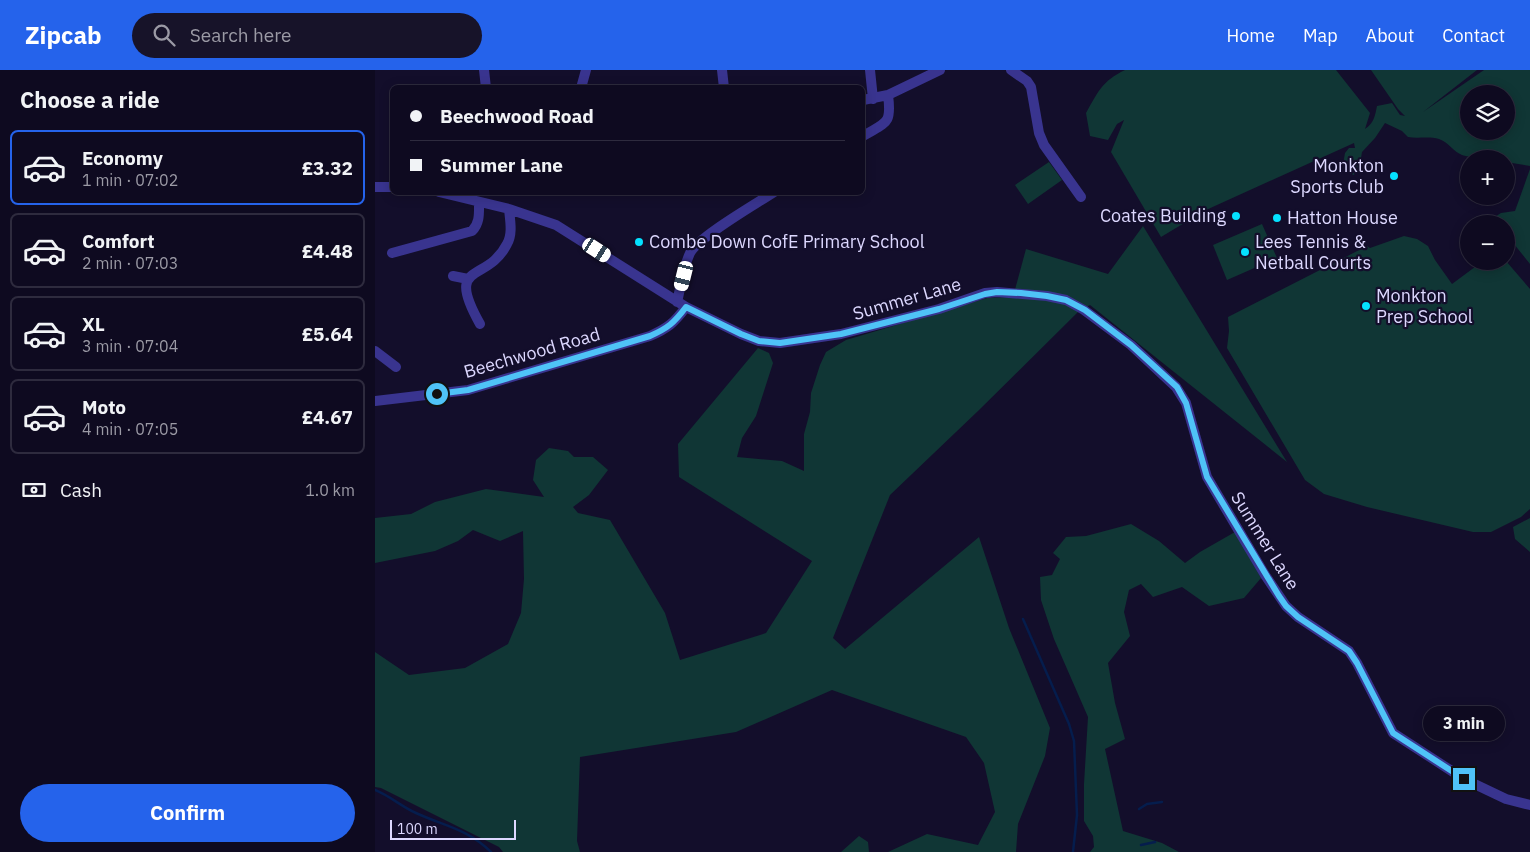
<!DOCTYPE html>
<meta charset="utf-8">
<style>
body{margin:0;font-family:"IBM Plex Sans",sans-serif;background:#171329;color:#f1f3f6;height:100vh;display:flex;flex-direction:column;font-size:19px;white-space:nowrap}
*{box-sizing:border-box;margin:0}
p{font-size:16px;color:#9b9aa5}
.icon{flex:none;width:28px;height:28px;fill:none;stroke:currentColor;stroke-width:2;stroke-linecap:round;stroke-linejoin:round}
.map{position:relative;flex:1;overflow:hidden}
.side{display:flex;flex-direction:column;background:#0e0a20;width:375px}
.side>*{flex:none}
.guide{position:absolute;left:15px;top:15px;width:475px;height:110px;border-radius:8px;box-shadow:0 2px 12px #0003,0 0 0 1px #2e2b3e;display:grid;align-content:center;height:110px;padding:0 20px;background:#0e0a20}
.controls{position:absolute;left:1085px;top:15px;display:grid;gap:10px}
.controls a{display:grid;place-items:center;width:55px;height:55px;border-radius:50%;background:#0e0a20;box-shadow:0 2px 12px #0003,0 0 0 1px #2e2b3e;font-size:25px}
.scale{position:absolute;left:15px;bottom:12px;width:126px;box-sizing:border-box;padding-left:5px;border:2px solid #ddd8ff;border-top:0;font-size:14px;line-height:18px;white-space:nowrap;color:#ddd8ff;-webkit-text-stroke:4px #130e2b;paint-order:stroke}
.end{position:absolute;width:22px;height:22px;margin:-11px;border:6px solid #4fc3f7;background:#111;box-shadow:0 0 0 2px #111}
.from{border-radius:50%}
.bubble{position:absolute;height:35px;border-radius:18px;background:#0e0a20;box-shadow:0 2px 12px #0003,0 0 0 1px #2e2b3e;font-size:16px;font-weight:800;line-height:35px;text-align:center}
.car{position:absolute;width:15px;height:30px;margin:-15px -8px;border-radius:6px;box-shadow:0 0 4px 1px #0007;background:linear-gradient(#fff 24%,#345 0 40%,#fff 0 76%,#345 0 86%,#fff 0)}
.guide b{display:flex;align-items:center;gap:18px;height:48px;font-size:19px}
.guide b+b{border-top:1px solid #2e2b3e}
.guide i{width:12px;height:12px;background:#f1f3f6}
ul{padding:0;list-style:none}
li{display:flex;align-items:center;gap:15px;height:75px;margin:0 10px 8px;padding:0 10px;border:2px solid #2e2b3e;border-radius:8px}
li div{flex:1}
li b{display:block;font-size:19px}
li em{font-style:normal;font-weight:800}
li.current{border-color:#2563eb}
li>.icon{width:45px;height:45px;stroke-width:1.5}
h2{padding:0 20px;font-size:22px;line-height:60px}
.pay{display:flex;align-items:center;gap:12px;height:55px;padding:0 20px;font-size:19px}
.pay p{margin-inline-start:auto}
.cta{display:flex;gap:10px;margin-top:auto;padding:10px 20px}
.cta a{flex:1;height:58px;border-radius:30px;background:#2563eb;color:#fff;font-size:20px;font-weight:800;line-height:58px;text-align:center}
header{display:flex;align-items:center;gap:30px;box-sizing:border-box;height:70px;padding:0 25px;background:#2563eb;color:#fff}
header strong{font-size:24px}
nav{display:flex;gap:28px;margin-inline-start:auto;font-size:18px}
.search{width:350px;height:45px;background:#171329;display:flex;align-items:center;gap:12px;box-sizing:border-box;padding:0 18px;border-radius:28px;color:#9b9aa5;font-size:19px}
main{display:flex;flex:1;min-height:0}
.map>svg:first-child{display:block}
</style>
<header>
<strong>Zipcab</strong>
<div class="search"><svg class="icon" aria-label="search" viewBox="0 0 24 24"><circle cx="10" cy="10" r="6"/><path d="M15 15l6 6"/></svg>Search here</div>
<nav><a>Home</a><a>Map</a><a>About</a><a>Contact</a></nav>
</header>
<main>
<section class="side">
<h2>Choose a ride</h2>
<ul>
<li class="current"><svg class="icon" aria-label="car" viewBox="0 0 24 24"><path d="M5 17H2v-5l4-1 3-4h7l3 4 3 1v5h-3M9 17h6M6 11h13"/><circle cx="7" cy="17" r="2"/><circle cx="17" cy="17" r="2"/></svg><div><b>Economy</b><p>1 min · 07:02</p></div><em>£3.32</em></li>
<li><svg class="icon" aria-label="car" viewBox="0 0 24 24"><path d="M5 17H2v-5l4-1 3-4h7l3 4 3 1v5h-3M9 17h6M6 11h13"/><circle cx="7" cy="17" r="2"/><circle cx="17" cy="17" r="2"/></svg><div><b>Comfort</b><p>2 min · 07:03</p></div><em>£4.48</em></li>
<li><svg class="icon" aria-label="car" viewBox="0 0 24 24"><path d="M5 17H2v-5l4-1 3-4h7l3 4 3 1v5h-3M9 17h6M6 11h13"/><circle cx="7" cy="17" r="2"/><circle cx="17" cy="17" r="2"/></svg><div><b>XL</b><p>3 min · 07:04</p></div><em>£5.64</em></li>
<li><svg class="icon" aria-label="car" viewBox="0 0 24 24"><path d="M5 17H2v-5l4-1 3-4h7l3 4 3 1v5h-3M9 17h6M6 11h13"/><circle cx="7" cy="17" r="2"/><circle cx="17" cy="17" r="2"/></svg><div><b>Moto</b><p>4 min · 07:05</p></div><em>£4.67</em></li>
</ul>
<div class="pay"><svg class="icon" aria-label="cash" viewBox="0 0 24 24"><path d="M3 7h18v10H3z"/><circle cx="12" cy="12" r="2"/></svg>Cash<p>1.0 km</p></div>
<div class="cta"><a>Confirm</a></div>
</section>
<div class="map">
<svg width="1155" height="782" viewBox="0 0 1155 782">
<rect width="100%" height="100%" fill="#130e2b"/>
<path fill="#103635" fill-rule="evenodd" d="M 750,0 L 961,0 L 995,43 L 990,59 C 999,53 1000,46 1002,36 L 1017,33 L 1025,45 L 1030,46 L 1023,39 L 996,0 L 1102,0 L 1048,42 L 1109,0 L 1155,0 L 1155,96 L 1131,92 L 1131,89 C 1122,89 1095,88 1087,85 C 1079,82 1073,72 1064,69 C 1054,66 1043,69 1033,67 L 1027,61 L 1010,53 L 1000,68 L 987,82 L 985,94 L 979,105 L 967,100 L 970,83 L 974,78 L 980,78 L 979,73 L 831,140 L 786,167 L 736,82 L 749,50 L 742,54 L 733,70 L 715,66 L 711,43 C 723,22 727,11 750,0 ZM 1094,24 L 1131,24 L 1131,61 L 1094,61 Z
M 674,92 L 687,110 L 653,134 L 640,115 Z
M 1155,99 L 1155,194 L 1131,164 L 1131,154 L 1123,154 L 1118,148 L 1126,143 L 1140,141 Z
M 887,154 L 902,188 L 852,210 L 838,175 Z
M 768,156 L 912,392 L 715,235 L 703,242 L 603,341 L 515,425 L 458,568 L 470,579 L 604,467 L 634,558 L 675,658 L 670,686 L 643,754 L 641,782 L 513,782 L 552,764 L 603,775 L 620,742 L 609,693 L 591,667 L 457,620 L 361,662 L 205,687 L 202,771 L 205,782 L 128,782 L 124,777 L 6,718 L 0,717 L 0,582 L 34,605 L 90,598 L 133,574 L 146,543 L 149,509 L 148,461 L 125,471 L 98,460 L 83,471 L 60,481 L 0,493 L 0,448 L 36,444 L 60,432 L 111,419 L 169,427 L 158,410 L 161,390 L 174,378 L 193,381 L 199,387 L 218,387 L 233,400 L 214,425 L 198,437 L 203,443 L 235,450 L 290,543 L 305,590 L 391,563 L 437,491 L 304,407 L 303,374 L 383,278 L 394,283 L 398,293 L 381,346 L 367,368 L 362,387 L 407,391 L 429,401 L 429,364 L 435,342 L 436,323 L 445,295 L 451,282 L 471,270 L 612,228 L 638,227 L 651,179 L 733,204 Z
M 1029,166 L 1042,169 L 1053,176 L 1060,190 L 1077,214 L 1108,191 L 1131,191 L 1155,219 L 1155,439 L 1146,447 L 1116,462 L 1098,462 L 992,437 L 949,424 L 930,410 L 852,278 L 854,261 L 853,247 L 992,176 L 995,178 Z
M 1155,448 L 1155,482 L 1140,469 L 1138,457 Z
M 756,454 L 784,471 L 810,493 L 825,482 L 860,462 L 886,508 L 869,528 L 834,536 L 807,517 L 778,527 L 766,514 L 754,520 L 749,542 L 755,566 L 733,593 L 740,633 L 750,669 L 730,679 L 748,761 L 787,773 L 804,782 L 702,782 L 715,782 L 719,777 L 718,766 L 709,751 L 709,714 L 713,647 L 679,569 L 666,530 L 665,507 L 677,505 L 685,489 L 678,483 L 691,467 L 711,466 Z
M 484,766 L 493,772 L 494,782 L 466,782 Z"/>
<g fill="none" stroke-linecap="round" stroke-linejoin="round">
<path stroke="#051d4d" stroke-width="2.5" d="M 648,549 L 694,654 L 699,671 L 702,745 L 698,782
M 0,720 C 15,726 27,737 41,743 C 69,756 93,759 116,782
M 764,739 L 772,734 L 787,732
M 766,775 L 780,772"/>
<path stroke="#39348f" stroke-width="10" d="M 109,0 L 111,18
M 347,0 L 349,18
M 495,0 L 498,29
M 636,0 L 652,11 L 656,17 L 664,63 L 669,75 L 706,127
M 206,18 L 211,0
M 488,30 L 513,25 L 565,0
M 488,66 C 511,52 517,55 513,25
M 0,117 L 18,117
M 64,122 L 134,139 L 181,155 L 311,237 L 366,264 L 384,271 L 405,273 L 466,264 L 564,239 L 610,223 L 622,222 L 672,226 L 691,230 L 709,240 L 756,275 L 801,317 L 811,333 L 832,407 L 890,505 L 911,536 L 923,547 L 974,581 L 982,593 L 1018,663 L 1089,709 L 1131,729 L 1155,735
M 17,183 L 97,161 C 105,153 104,143 104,133
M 78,206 L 93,209
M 302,232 C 306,216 308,198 315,183 C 323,167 381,134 399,122
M 105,254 C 69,190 112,214 132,174 C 138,164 135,150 134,139
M 0,281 L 21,297
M 0,331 L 93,320 L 275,266 C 293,258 299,253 311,237"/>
</g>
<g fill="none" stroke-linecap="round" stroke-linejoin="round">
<path stroke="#4fc3f7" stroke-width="6" d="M 62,324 L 93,320 L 275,266 C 293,258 299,253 311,237 L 366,264 L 384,271 L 405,273 L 466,264 L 564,239 L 610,224 L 622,222 L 646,223 L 672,226 L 691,230 L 710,240 L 756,275 L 802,317 L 811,333 L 832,407 L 904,526 L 911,536 L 923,547 L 974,581 L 982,593 L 1018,663 L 1089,709"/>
</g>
<g fill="#04e1ff" stroke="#130e2b" stroke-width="2">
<circle cx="1019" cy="106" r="5"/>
<circle cx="861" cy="146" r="5"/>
<circle cx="902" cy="148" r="5"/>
<circle cx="264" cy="172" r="5"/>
<circle cx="870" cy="182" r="5"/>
<circle cx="991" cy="236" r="5"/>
</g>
<g text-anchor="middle" stroke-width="4.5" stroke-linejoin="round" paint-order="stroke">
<g font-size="18" fill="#ddd8ff" stroke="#130e2b" text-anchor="start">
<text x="1009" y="102" text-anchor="end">Monkton<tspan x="1009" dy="21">Sports Club</tspan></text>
<text x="851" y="152" text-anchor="end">Coates Building</text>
<text x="912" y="154">Hatton House</text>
<text x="274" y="178">Combe Down CofE Primary School</text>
<text x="880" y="178">Lees Tennis &amp;<tspan x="880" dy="21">Netball Courts</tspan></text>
<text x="1001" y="232">Monkton<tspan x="1001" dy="21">Prep School</tspan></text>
</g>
<g font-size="18" fill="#ddd8ff" stroke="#130e2b">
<text transform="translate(532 229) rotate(-16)" y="6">Summer Lane</text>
<text transform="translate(157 283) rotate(-16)" y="6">Beechwood Road</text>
<text transform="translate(890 471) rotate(58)" y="6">Summer Lane</text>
</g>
</g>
</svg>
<div class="controls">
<a><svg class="icon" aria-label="layers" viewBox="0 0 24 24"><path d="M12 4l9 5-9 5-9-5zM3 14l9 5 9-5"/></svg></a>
<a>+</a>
<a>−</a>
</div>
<div class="scale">100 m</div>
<i class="end from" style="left:62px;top:324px"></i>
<i class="end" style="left:1089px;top:709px"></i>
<div class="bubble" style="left:1048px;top:636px;width:82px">3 min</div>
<i class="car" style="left:222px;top:180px;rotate:123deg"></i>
<i class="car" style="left:309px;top:206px;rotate:194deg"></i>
<div class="guide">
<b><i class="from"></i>Beechwood Road</b>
<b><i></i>Summer Lane</b>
</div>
</div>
</main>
